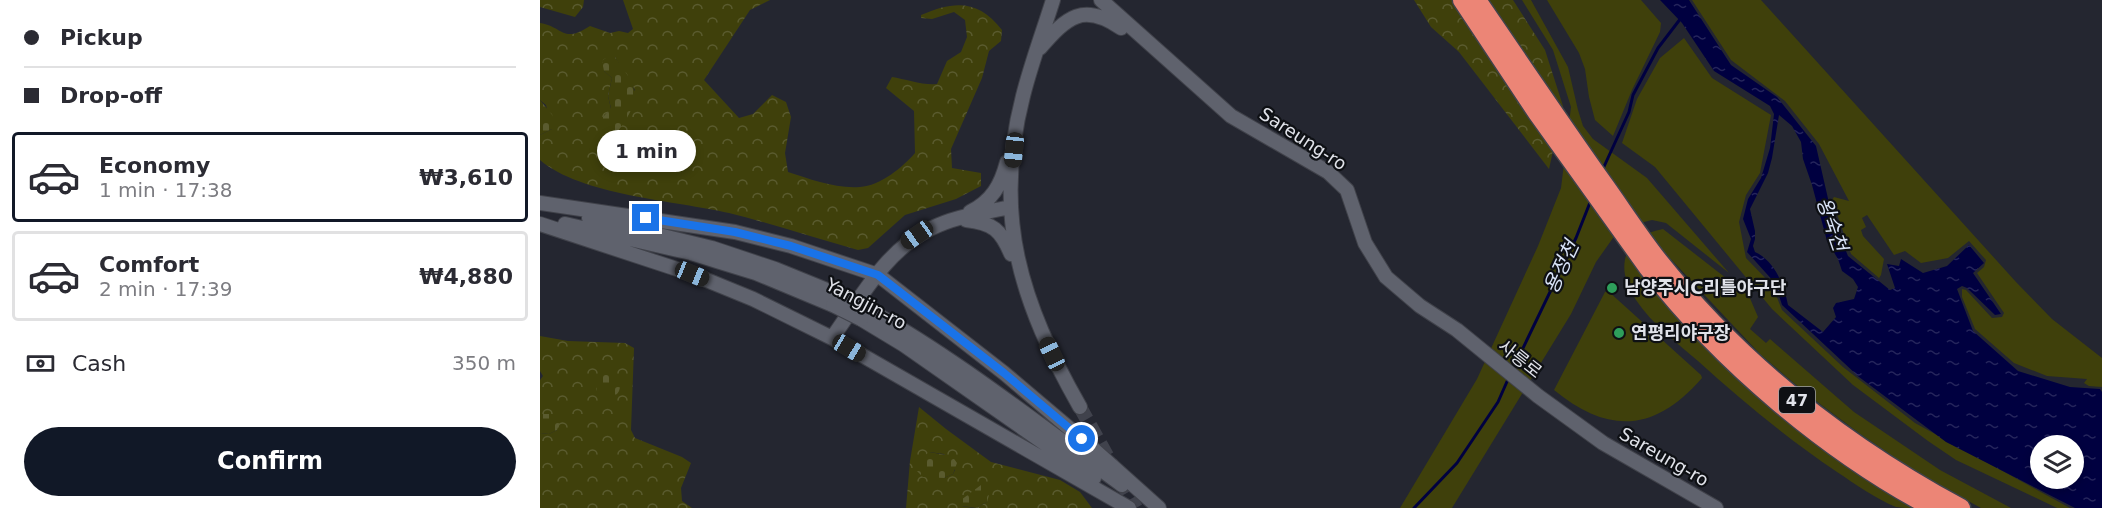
<!DOCTYPE html>
<meta charset="utf-8">
<style>
body{margin:0;font-family:"DejaVu Sans","Noto Sans KR",sans-serif;background:#f7f7f7;color:#2b2b33;height:100vh;display:flex;flex-direction:column;font-size:22px;white-space:nowrap}
*{box-sizing:border-box;margin:0}
p{font-size:20px;color:#7c7c81}
.icon{flex:none;width:33px;height:33px;fill:none;stroke:currentColor;stroke-width:2;stroke-linecap:round;stroke-linejoin:round}
.map{position:relative;flex:1;overflow:hidden}
.details{display:flex;flex-direction:column;background:#fff;width:540px}
.details>*{flex:none}
.banner{display:grid;align-content:center;height:132px;padding:0 24px;background:#fff}
.tools{position:absolute;left:1490px;top:435px;display:grid;gap:12px}
.tools a{display:grid;place-items:center;width:54px;height:54px;border-radius:50%;background:#fff;box-shadow:0 3px 9px #0003;font-size:30px}
.end{position:absolute;width:27px;height:27px;margin:-14px;border:8px solid #1a73e8;background:#fff;box-shadow:0 0 0 3px #fff}
.from{border-radius:50%}
.bubble{position:absolute;height:42px;border-radius:21px;background:#fff;box-shadow:0 3px 9px #0003;font-size:20px;font-weight:700;line-height:42px;text-align:center}
.car{position:absolute;width:18px;height:36px;margin:-18px -9px;border-radius:8px;box-shadow:0 0 4px 2px #0007;background:linear-gradient(#222 24%,#8ab4d8 0 40%,#222 0 76%,#8ab4d8 0 86%,#222 0)}
.banner b{display:flex;align-items:center;gap:21px;height:57px;font-size:22px}
.banner b+b{border-top:2px solid #e1e1e2}
.banner i{width:15px;height:15px;background:#2b2b33}
ul{padding:0;list-style:none}
li{display:flex;align-items:center;gap:18px;height:90px;margin:0 12px 9px;padding:0 12px;border:3px solid #e1e1e2;border-radius:6px}
li div{flex:1}
li b{display:block;font-size:22px}
li em{font-style:normal;font-weight:700}
li.selected{border-color:#111827}
li>.icon{width:54px;height:54px;stroke-width:1.5}
.pay{display:flex;align-items:center;gap:15px;height:66px;padding:0 24px;font-size:22px}
.pay p{margin-inline-start:auto}
.cta{display:flex;gap:12px;margin-top:auto;padding:12px 24px}
.cta a{flex:1;height:69px;border-radius:36px;background:#111827;color:#fff;font-size:24px;font-weight:700;line-height:69px;text-align:center}
main{display:flex;flex:1;min-height:0}
.map>svg:first-child{display:block}
</style>
<main>
<section class="details">
<div class="banner">
<b><i class="from"></i>Pickup</b>
<b><i></i>Drop-off</b>
</div>
<ul>
<li class="selected"><svg class="icon" aria-label="car" viewBox="0 0 24 24"><path d="M5 17H2v-5l4-1 3-4h7l3 4 3 1v5h-3M9 17h6M6 11h13"/><circle cx="7" cy="17" r="2"/><circle cx="17" cy="17" r="2"/></svg><div><b>Economy</b><p>1 min · 17:38</p></div><em>₩3,610</em></li>
<li><svg class="icon" aria-label="car" viewBox="0 0 24 24"><path d="M5 17H2v-5l4-1 3-4h7l3 4 3 1v5h-3M9 17h6M6 11h13"/><circle cx="7" cy="17" r="2"/><circle cx="17" cy="17" r="2"/></svg><div><b>Comfort</b><p>2 min · 17:39</p></div><em>₩4,880</em></li>
</ul>
<div class="pay"><svg class="icon" aria-label="cash" viewBox="0 0 24 24"><path d="M3 7h18v10H3z"/><circle cx="12" cy="12" r="2"/></svg>Cash<p>350 m</p></div>
<div class="cta"><a>Confirm</a></div>
</section>
<div class="map">
<svg width="1562" height="508" viewBox="0 0 1562 508">
<defs>
<pattern id="forest-crowns" width="20" height="18" patternUnits="userSpaceOnUse" patternTransform="scale(1.5)"><rect width="20" height="18" fill="#3f400b"/><path d="M2 6a3 3 0 1 1 6 0M12 15a3 3 0 1 1 6 0" fill="none" stroke="#5a5b2f"/></pattern>
<pattern id="cemetery-stones" width="16" height="16" patternUnits="userSpaceOnUse" patternTransform="scale(1.5)"><rect width="16" height="16" fill="#3f400b"/><path d="M2 7V4a2 2 0 0 1 4 0v3zM10 15v-3a2 2 0 0 1 4 0v3z" fill="#5a5b2f"/></pattern>
<pattern id="water-ripples" width="26" height="14" patternUnits="userSpaceOnUse" patternTransform="scale(1.5)"><rect width="26" height="14" fill="#000040"/><path d="M2 4q2-2 4 0t4 0M15 11q2-2 4 0t4 0" fill="none" stroke="#25255c"/></pattern>
</defs>
<rect width="100%" height="100%" fill="#242630"/>
<path fill="#3f400b" d="M 982,0 L 991,0 L 1028,67 L 1038,110 L 1043,126 L 1053,139 L 1107,178 L 1189,273 L 1126,223 L 1112,220 L 1080,228 L 1056,262 L 1031,314 L 912,508 L 860,508 L 937,379 L 998,246 L 1021,188 L 1031,107 L 1013,50 Z
M 1007,0 L 1101,0 L 1121,23 L 1120,32 L 1092,90 L 1073,136 L 1055,120 L 1049,97 L 1045,69 L 1039,53 Z
M 1152,0 L 1221,0 L 1476,282 L 1512,319 L 1562,358 L 1562,387 L 1549,386 L 1544,383 L 1547,379 L 1507,376 L 1474,363 L 1435,329 L 1422,297 L 1422,289 L 1426,290 L 1452,318 L 1462,317 L 1464,313 L 1437,273 L 1444,267 L 1446,260 L 1429,241 L 1408,258 L 1381,263 L 1365,251 L 1354,255 L 1327,215 L 1322,218 L 1326,227 L 1321,230 L 1323,236 L 1344,259 L 1341,275 L 1339,278 L 1311,254 L 1292,200 L 1294,197 L 1309,201 L 1279,144 L 1245,101 L 1191,60 Z
M 1144,38 L 1172,78 L 1231,115 L 1220,173 L 1206,195 L 1199,222 L 1206,258 L 1232,285 L 1242,310 L 1303,367 L 1375,423 L 1530,508 L 1517,508 L 1416,460 L 1388,441 L 1313,385 L 1232,309 L 1115,167 L 1082,143 L 1097,99 L 1120,58 Z
M 1123,229 L 1209,296 L 1218,317 L 1210,329 L 1226,343 L 1230,339 L 1314,412 L 1400,470 L 1471,508 L 1441,508 L 1379,474 L 1319,433 L 1268,395 L 1220,354 L 1126,254 L 1101,276 L 1168,349 L 1232,408 L 1282,449 L 1374,508 C 1369,508 1362,508 1356,507 C 1336,499 1315,484 1297,472 C 1248,439 1202,401 1158,361 C 1137,343 1112,324 1096,300 C 1074,268 1083,236 1123,229 Z
M 1068,291 L 1161,375 L 1162,378 C 1115,432 1069,435 1014,390 L 1065,292 Z"/>
<path fill="url(#forest-crowns)" fill-rule="evenodd" d="M 0,0 L 44,0 L 43,7 L 35,17 L 0,7 Z
M 83,0 L 230,0 L 210,10 L 164,80 L 199,118 L 213,114 L 232,95 L 246,102 L 251,117 L 245,153 L 248,172 C 270,179 296,189 320,187 C 340,186 363,167 375,153 L 374,111 L 346,88 L 352,77 C 365,79 385,86 397,84 L 407,61 L 421,52 L 427,37 L 425,20 L 414,12 L 392,19 L 381,18 L 381,15 C 415,0 439,0 462,30 L 461,41 L 449,51 L 442,78 L 411,149 L 412,168 L 441,173 L 441,186 L 416,199 L 365,215 L 328,248 L 318,250 C 275,238 233,224 189,213 C 137,201 40,195 0,160 L 0,135 L 12,129 L 6,105 L 0,100 L 0,23 C 24,27 22,44 50,26 L 70,33 L 79,31 L 88,33 L 93,29 ZM 75,57 L 95,90 L 63,117 L 71,109 L 68,96 L 72,78 L 64,71 Z
M 874,0 L 973,0 L 1005,50 L 1023,106 L 1009,169 L 919,52 L 891,27 Z
M 0,336 L 28,341 L 85,343 L 94,348 L 91,430 L 95,438 L 142,457 L 151,463 L 141,488 L 142,501 L 152,508 L 0,508 L 0,433 L 9,434 L 17,430 L 0,414 L 0,380 L 3,376 L 0,371 Z
M 379,407 L 406,429 L 451,462 L 520,480 L 540,492 L 552,508 L 436,508 L 447,502 L 422,506 L 433,508 L 366,508 L 370,461 ZM 389,452 L 404,454 L 415,470 L 413,474 L 404,478 Z"/>
<path fill="url(#cemetery-stones)" d="M 68,56 L 75,57 C 81,66 92,79 94,90 C 98,105 83,125 74,136 L 64,134 L 60,126 L 63,117 L 71,108 L 68,96 L 72,78 L 64,71 L 62,61 Z
M 0,100 L 13,116 L 12,129 L 0,135 Z
M56 386a12 12 0 1 1 24 0a12 12 0 1 1-24 0Z
M 0,414 L 11,414 L 17,417 L 19,424 L 17,430 L 9,434 L 0,433 Z
M 389,452 L 412,456 L 417,463 L 413,474 L 404,478 L 383,477 L 377,471 L 381,459 Z
M 441,485 L 445,485 L 451,488 L 447,502 L 436,508 L 422,506 L 421,500 Z"/>
<path fill="url(#water-ripples)" fill-rule="evenodd" d="M 1120,0 L 1149,0 L 1191,65 L 1237,97 L 1276,146 L 1292,216 L 1308,256 L 1350,290 L 1355,288 L 1347,264 L 1359,266 L 1361,259 L 1383,273 L 1407,266 L 1429,245 L 1444,263 L 1433,273 L 1461,314 L 1455,315 L 1427,288 L 1422,286 L 1417,289 L 1433,331 L 1478,371 L 1530,387 L 1560,389 L 1562,392 L 1562,508 L 1535,508 L 1406,442 L 1319,377 L 1242,305 L 1235,283 L 1207,252 L 1211,239 L 1203,219 L 1208,199 L 1221,178 L 1230,148 L 1234,114 L 1230,106 L 1174,71 L 1142,23 ZM 1239,115 L 1252,126 L 1261,142 L 1263,159 L 1272,185 L 1287,241 L 1298,259 L 1302,271 L 1313,279 L 1318,287 L 1314,299 L 1296,303 L 1293,308 L 1296,317 L 1283,332 L 1248,305 C 1244,285 1235,261 1215,252 L 1213,246 L 1215,239 L 1215,231 L 1210,209 L 1228,173 L 1232,158 ZM 1500,446 L 1533,446 L 1533,478 L 1500,478 Z"/>
<g fill="none" stroke-linecap="round" stroke-linejoin="round">
<path stroke="#000040" stroke-width="3" d="M 1062,171 L 1089,112 L 1093,95 L 1118,48 L 1141,18
M 972,371 L 1036,238 L 1051,200
M 874,508 L 917,463 L 958,402 L 969,377"/>
<path stroke="#40424c" stroke-width="14" stroke-dasharray="14 7" stroke-linecap="butt" d="M 540,407 L 596,508"/>
<g stroke="#40424a" stroke-width="16">
<path id="secondary" d="M 513,0 C 503,32 491,64 483,96 C 452,216 481,303 540,407
M 561,0 L 691,116 L 788,172 L 807,190 L 825,243 L 846,277 L 880,306 L 917,330 L 998,396 L 1063,443 L 1176,508
M 500,48 C 527,17 543,2 581,28
M 0,203 L 195,232 L 251,246 L 338,275 L 464,373 L 542,439 L 619,508
M 430,212 C 452,201 461,185 467,162
M 49,218 L 172,248 L 235,269 L 299,295
M 426,220 C 453,223 461,230 471,254
M 0,224 L 152,274 L 213,299 L 292,338 L 589,508
M 25,224 L 151,253 L 216,273 L 293,305
M 327,309 C 417,359 499,425 582,485
M 321,319 L 364,345 L 554,478
M 292,338 C 320,299 346,250 390,229 C 415,216 443,213 470,207"/>
</g>
<g stroke="#40424a" stroke-width="21">
<path id="highway" d="M 922,0 L 997,113 L 1108,268 C 1181,362 1287,452 1393,508
M 937,0 C 980,63 1022,125 1066,187 C 1083,211 1100,237 1118,260 C 1200,363 1306,446 1421,508"/>
</g>
<use href="#secondary" stroke="#5f626d" stroke-width="14"/>
<use href="#highway" stroke="#ec8576" stroke-width="18"/>
<g stroke="#40424a" stroke-width="16" stroke-linecap="butt">
<path id="secondary-bridge" d="M 299,295 L 327,309
M 293,305 L 321,319"/>
</g>
<use href="#secondary-bridge" stroke="#5f626d" stroke-width="14"/>
</g>
<g fill="none" stroke-linecap="round" stroke-linejoin="round">
<path stroke="#1a73e8" stroke-width="8" d="M 106,218 L 195,232 L 251,246 L 338,275 L 464,373 L 542,439"/>
</g>
<g fill="#2e9e5b" stroke="#0e1014" stroke-width="2">
<circle cx="1072" cy="288" r="6"/>
<circle cx="1079" cy="333" r="6"/>
</g>
<g text-anchor="middle" stroke-width="4.5" stroke-linejoin="round" paint-order="stroke">
<rect fill="#0e1014" stroke="#a2a4aa" stroke-width="1.5" x="1239" y="387" width="36" height="26" rx="4.5"/>
<g font-size="16" font-weight="bold" fill="#e1e3ea">
<text x="1257" y="406">47</text>
</g>
<g font-size="18" fill="#e1e3ea" stroke="#0e1014">
<text transform="translate(763 139) rotate(33)" y="6">Sareung-ro</text>
<text transform="translate(326 304) rotate(28)" y="6">Yangjin-ro</text>
<text transform="translate(980 359) rotate(38)" y="6">사릉로</text>
<text transform="translate(1124 457) rotate(30)" y="6">Sareung-ro</text>
</g>
<g font-size="18" font-weight="bold" fill="#e1e3ea" stroke="#0e1014" text-anchor="start">
<text x="1084" y="294">남양주시C리틀야구단</text>
<text x="1091" y="339">연평리야구장</text>
</g>
<g font-size="20" font-style="italic" fill="#dae4f8" stroke="#0e1014">
<text transform="translate(1292 224) rotate(71)" y="7">왕숙천</text>
<text transform="translate(1021 267) rotate(-65)" y="7">용정천</text>
</g>
</g>
</svg>
<div class="tools">
<a><svg class="icon" aria-label="layers" viewBox="0 0 24 24"><path d="M12 4l9 5-9 5-9-5zM3 14l9 5 9-5"/></svg></a>
</div>
<i class="end from" style="left:542px;top:439px"></i>
<i class="end" style="left:106px;top:218px"></i>
<div class="bubble" style="left:57px;top:130px;width:99px">1 min</div>
<i class="car" style="left:474px;top:150px;rotate:186deg"></i>
<i class="car" style="left:377px;top:235px;rotate:235deg"></i>
<i class="car" style="left:152px;top:274px;rotate:112deg"></i>
<i class="car" style="left:309px;top:348px;rotate:121deg"></i>
<i class="car" style="left:512px;top:354px;rotate:335deg"></i>
</div>
</main>
